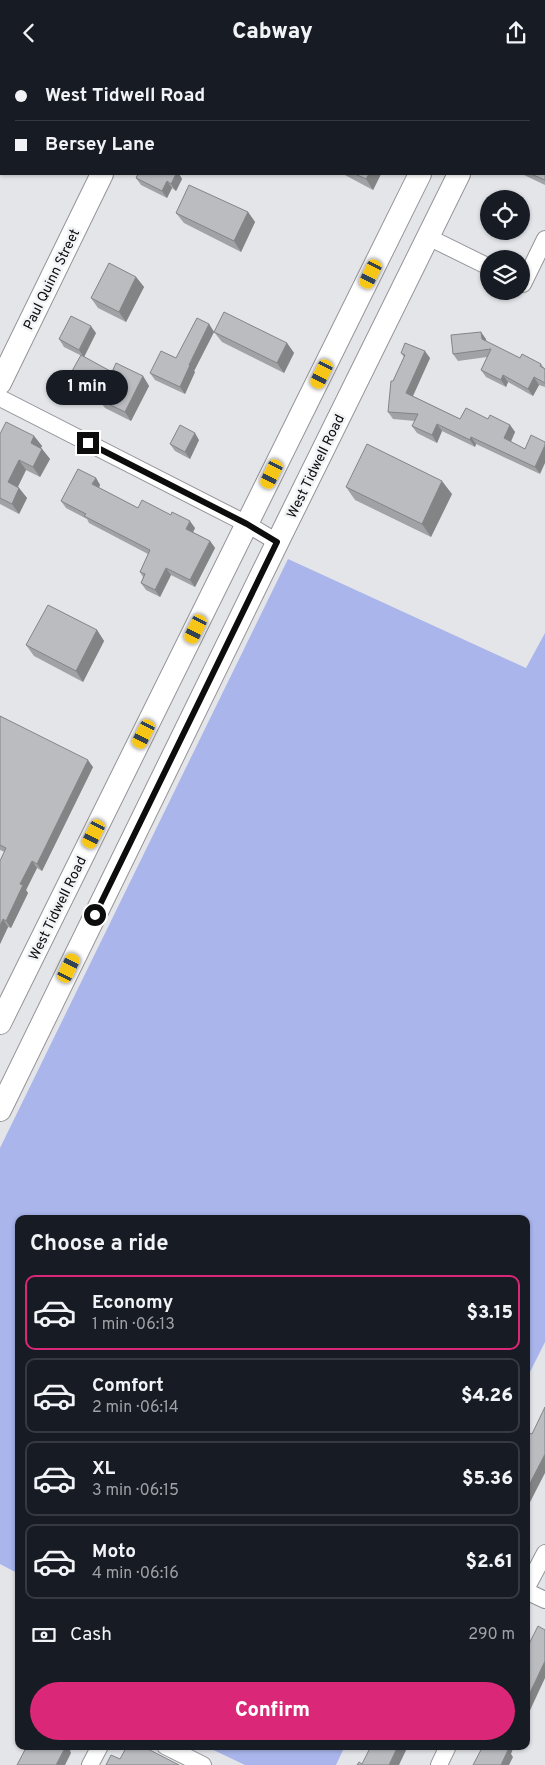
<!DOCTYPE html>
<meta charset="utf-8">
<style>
body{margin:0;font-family:Overpass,sans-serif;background:#242831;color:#f1f3f6;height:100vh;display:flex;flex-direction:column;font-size:19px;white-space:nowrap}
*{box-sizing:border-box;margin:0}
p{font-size:16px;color:#9ea1a6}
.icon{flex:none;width:28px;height:28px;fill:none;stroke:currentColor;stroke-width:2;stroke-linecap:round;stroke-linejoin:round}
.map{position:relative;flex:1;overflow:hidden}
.details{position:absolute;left:15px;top:1150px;width:515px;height:535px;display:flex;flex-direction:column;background:#171b24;border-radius:10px;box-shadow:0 1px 4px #0004}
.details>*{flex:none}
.top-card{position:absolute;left:0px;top:0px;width:545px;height:110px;box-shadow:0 1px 4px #0004;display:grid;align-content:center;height:110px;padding:0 15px;background:#171b24}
.tools{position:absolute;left:480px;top:125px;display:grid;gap:10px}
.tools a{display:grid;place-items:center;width:50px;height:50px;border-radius:50%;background:#171b24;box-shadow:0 1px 4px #0004;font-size:25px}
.end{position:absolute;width:22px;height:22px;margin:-11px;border:6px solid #0d0d0e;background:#fff;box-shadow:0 0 0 2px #fff}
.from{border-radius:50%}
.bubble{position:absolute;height:35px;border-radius:18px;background:#171b24;box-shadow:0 1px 4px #0004;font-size:16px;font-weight:800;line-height:35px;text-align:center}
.car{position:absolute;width:15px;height:30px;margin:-15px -8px;border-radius:6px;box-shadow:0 0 4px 1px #0007;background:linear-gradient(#f5c518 24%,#345 0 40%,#f5c518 0 76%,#345 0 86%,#f5c518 0)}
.top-card b{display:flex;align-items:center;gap:18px;height:48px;font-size:19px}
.top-card b+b{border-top:1px solid #363941}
.top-card i{width:12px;height:12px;background:#f1f3f6}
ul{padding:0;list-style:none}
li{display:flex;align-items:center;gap:15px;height:75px;margin:0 10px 8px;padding:0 5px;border:2px solid #363941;border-radius:10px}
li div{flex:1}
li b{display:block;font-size:19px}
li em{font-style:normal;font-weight:800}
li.current{border-color:#db2777}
li>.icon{width:45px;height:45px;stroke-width:1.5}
h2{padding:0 15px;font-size:22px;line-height:60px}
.pay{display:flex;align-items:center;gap:12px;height:55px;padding:0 15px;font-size:19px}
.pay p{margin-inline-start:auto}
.button{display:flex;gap:10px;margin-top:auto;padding:10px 15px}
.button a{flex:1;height:58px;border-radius:30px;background:#db2777;color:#fff;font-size:20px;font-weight:800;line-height:58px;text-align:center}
header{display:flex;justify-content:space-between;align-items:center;height:65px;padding:0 15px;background:#171b24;font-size:22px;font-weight:800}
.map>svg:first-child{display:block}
</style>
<header><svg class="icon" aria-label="back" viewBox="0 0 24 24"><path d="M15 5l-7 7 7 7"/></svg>Cabway<svg class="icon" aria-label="share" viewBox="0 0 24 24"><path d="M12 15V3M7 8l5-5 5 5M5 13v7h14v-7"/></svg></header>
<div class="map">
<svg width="545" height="1700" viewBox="0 0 545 1700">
<rect width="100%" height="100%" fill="#e4e5e9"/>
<path fill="#a9b5eb" d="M 288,494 L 526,603 L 545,568 L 545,1277 L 526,1315 L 526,1154 L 19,1154 L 19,1509 L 0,1499 L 0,1083 Z
M 205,1681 L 345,1681 L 336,1700 L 245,1700 Z"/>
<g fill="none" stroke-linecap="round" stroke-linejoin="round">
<g stroke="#949498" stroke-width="18">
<path id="street" d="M 287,0 L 290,1
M 311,1 L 312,0
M 428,172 L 489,202
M 521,218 L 523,219 L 545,174
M 0,333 L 247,459 L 277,477
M 526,1524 L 545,1488
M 526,1526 L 545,1535
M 165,1681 L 203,1700
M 90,1700 L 100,1681
M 439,1700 L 448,1681"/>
</g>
<g stroke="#949498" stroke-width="24">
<path id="secondary" d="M 154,1 L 155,0
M 472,1 L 473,0
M 513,1 L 514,0
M 0,318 L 102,109
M 0,958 L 420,109
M 0,1045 L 281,470 L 459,109"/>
</g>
<use href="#street" stroke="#fff" stroke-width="16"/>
<use href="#secondary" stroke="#fff" stroke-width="22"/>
</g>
<path fill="#a1a2a5" d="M 356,0 L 430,0 L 430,1 L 359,1 Z
M 545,0 L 545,120 L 522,109 L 544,109 Z
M 138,109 L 179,109 L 182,114 L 176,126 L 172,123 L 167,133 L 141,120 L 136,113 Z
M 343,109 L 381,109 L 373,125 Z
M 248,147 L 255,157 L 241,187 L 184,158 L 176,148 Z
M 136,212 L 144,222 L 126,257 L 98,243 L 91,233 Z
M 209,259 L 214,267 L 194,306 L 195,307 L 185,329 L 155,315 L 150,308 L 176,293 Z
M 214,267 L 287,278 L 294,288 L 284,308 L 222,277 Z
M 96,268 L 84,292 L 64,282 L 59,274 Z
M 486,274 L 486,277 L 520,293 L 541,299 L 545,304 L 545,322 L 539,320 L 533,331 L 508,317 L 506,322 L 486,312 L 481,305 L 487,292 L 458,296 L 453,289 Z
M 401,288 L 430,293 L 413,331 L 460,354 L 488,354 L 510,360 L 515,367 L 511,377 L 525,384 L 540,409 L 476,379 L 475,382 L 442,366 L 437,378 L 417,368 L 412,361 L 415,356 L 393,354 L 388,347 L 393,316 L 404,292 Z
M 72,306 L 143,311 L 149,321 L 131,356 L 105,343 L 98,334 L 102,327 L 79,316 Z
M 0,369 L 34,371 L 42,381 L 41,383 L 42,384 L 50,394 L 40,412 L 26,405 L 18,422 L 19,423 L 27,433 L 19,449 L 0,439 Z
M 199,375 L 190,394 L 175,386 L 170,379 Z
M 96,413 L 100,420 L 99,423 L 138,443 L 195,463 L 193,467 L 210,476 L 215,483 L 195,522 L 171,510 L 160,532 L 146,525 L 141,518 L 143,512 L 140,507 L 148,489 L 89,458 L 87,454 L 66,443 L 61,436 Z
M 346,422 L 452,429 L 431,472 L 355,435 Z
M 97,565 L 104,576 L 83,617 L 34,591 L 26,580 Z
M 0,651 L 93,702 L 42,806 L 37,803 L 26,825 L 28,828 L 11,863 L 8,862 L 0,879 L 0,796 L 5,787 L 0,785 Z"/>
<path fill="#838486" d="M 419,0 L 430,0 L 430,1 L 418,1 Z
M 176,109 L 179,109 L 182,114 L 176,126 L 171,119 Z
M 369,109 L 381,109 L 373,125 L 366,114 Z
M 167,116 L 172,123 L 167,133 L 162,126 Z
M 248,147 L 255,157 L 241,187 L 234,176 Z
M 136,212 L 144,222 L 126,257 L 119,247 Z
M 209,259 L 214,267 L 194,306 L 195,307 L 185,329 L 180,322 L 189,300 Z
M 91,261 L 96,268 L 84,292 L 79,285 Z
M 481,267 L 486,274 L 487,281 L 482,274 Z
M 287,278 L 294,288 L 284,308 L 277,298 Z
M 425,286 L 430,293 L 411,335 L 406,328 Z
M 503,310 L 508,317 L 506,322 L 501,315 Z
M 143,311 L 149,321 L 131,356 L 125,347 Z
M 534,312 L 539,320 L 533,331 L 528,324 Z
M 437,359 L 442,366 L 437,378 L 432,370 Z
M 510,360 L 515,367 L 509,380 L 504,373 Z
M 195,368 L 199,375 L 190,394 L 185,387 Z
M 34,371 L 42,381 L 38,388 L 31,378 Z
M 471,372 L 476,379 L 475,382 L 470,375 Z
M 545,380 L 545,398 L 540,409 L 535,402 Z
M 42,384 L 50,394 L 40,412 L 33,402 Z
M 19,395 L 26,405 L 15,427 L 8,417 Z
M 96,413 L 100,420 L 97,426 L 92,419 Z
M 442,416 L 452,429 L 431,472 L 422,459 Z
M 19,423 L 27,433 L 19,449 L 12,439 Z
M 190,456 L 195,463 L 191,471 L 186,464 Z
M 210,476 L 215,483 L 195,522 L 190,515 Z
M 166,503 L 171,510 L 160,532 L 155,525 Z
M 97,565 L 104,576 L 83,617 L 76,606 Z
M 88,695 L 93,702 L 42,806 L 37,799 Z
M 32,796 L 37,803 L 26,825 L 28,828 L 11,863 L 6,856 L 20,819 Z
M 3,854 L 8,862 L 0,879 L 0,861 Z
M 545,1389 L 545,1408 L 526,1445 L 526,1426 Z
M 545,1596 L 545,1613 L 526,1654 L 526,1636 Z
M 66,1681 L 73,1681 L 70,1686 L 71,1688 L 65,1700 L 56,1700 Z
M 398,1681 L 408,1681 L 399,1700 L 389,1700 Z
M 506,1681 L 514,1681 L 511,1689 L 513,1692 L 509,1700 L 501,1700 Z"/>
<path fill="#bbbcc0" stroke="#838486" d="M 177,0 L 219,0 L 221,1 L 176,1 Z
M 227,0 L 262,0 L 262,1 L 226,1 Z
M 367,0 L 419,0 L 418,1 L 370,1 Z
M 541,0 L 545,0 L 545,115 L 531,109 L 544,109 L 544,1 L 540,1 Z
M 138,109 L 176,109 L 171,119 L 167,116 L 162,126 L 136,113 Z
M 355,109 L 369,109 L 366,114 Z
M 189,120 L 248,147 L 234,176 L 176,148 Z
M 109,198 L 136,212 L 119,247 L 91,233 Z
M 224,247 L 287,278 L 277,298 L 214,267 Z
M 71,251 L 91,261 L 79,285 L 59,274 Z
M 197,253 L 209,259 L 189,300 L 190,300 L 180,322 L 150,308 L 161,286 L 176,293 Z
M 481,267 L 482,274 L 520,293 L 522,289 L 541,299 L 540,301 L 545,304 L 545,318 L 534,312 L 528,324 L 503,310 L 501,315 L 481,305 L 491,284 L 453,289 L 451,270 Z
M 405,278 L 425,286 L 406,328 L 460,354 L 466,343 L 488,354 L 490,350 L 510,360 L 504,373 L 525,384 L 531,370 L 545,377 L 545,380 L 535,402 L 471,372 L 470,375 L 437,359 L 432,370 L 412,361 L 418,349 L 388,347 L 391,316 L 393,316 L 405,290 L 401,288 Z
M 81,290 L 112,307 L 116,298 L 143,311 L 125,347 L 98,334 L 104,323 L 72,306 Z
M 6,357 L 34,371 L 31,378 L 42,384 L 33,402 L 19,395 L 8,417 L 19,423 L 12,439 L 0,433 L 0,369 Z
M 180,360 L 195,368 L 185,387 L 170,379 Z
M 367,379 L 442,416 L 422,459 L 346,422 Z
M 78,404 L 96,413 L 92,419 L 138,443 L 142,435 L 171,450 L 172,447 L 190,456 L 186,464 L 210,476 L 190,515 L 166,503 L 155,525 L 141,518 L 145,509 L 140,507 L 150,485 L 84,451 L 86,449 L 61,436 Z
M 48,540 L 97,565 L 76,606 L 26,580 Z
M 0,651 L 88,695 L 37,799 L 32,796 L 20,819 L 23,820 L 6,856 L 3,854 L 0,861 L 0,796 L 6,783 L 0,780 Z
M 545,1342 L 545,1389 L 526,1426 L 526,1372 L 529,1368 L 532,1369 Z
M 538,1561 L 545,1565 L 545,1596 L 526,1636 L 526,1585 Z
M 27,1681 L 66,1681 L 56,1700 L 17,1700 Z
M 127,1681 L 142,1681 L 179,1700 L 106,1700 L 111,1690 L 120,1694 Z
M 371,1681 L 398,1681 L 389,1700 L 357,1700 L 359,1697 L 362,1699 Z
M 483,1681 L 506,1681 L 505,1683 L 508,1685 L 501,1700 L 473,1700 Z"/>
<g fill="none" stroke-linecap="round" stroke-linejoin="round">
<path stroke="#0d0d0e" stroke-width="6" d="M 88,378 L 247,459 L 277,477 L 95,850"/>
</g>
<g text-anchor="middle" stroke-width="5" stroke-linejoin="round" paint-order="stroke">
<g font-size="14" fill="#0d0d0e" stroke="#f2f3f6">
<text transform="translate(51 214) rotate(-64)" y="5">Paul Quinn Street</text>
<text transform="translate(315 401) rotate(-64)" y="5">West Tidwell Road</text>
<text transform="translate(57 843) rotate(-64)" y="5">West Tidwell Road</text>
</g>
</g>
</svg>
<div class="tools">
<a><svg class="icon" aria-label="locate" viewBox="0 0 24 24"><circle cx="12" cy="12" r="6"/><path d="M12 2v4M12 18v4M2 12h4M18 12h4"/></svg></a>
<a><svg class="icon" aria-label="layers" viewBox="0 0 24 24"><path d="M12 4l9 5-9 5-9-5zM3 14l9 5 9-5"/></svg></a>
</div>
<i class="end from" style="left:95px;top:850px"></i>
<i class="end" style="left:88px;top:378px"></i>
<div class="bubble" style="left:46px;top:305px;width:82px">1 min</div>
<i class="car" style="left:371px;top:209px;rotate:206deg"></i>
<i class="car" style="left:322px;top:309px;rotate:206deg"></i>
<i class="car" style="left:272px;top:409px;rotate:206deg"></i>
<i class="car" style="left:196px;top:564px;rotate:206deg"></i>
<i class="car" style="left:144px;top:669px;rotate:207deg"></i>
<i class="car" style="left:94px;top:769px;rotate:207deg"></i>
<i class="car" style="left:69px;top:903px;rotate:26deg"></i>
<div class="top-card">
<b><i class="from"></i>West Tidwell Road</b>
<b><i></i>Bersey Lane</b>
</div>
<section class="details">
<h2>Choose a ride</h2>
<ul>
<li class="current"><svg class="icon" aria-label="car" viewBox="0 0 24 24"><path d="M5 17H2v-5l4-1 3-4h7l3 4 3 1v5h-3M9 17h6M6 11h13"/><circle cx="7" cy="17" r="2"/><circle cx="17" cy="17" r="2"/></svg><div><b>Economy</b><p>1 min · 06:13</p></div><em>$3.15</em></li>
<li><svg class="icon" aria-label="car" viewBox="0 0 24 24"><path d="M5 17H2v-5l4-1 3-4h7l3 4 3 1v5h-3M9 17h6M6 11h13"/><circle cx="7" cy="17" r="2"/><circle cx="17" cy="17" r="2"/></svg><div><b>Comfort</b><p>2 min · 06:14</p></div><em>$4.26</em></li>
<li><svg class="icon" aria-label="car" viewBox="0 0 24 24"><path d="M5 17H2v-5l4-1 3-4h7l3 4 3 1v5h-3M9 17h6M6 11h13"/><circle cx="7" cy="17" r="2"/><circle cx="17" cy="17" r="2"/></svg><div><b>XL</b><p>3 min · 06:15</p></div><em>$5.36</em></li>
<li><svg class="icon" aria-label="car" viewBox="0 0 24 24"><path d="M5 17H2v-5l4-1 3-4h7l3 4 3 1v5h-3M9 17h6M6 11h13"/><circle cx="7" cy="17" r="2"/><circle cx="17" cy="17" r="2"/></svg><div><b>Moto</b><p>4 min · 06:16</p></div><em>$2.61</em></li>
</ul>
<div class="pay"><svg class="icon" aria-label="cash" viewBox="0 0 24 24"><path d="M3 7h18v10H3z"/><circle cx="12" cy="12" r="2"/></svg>Cash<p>290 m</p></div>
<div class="button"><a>Confirm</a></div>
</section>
</div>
